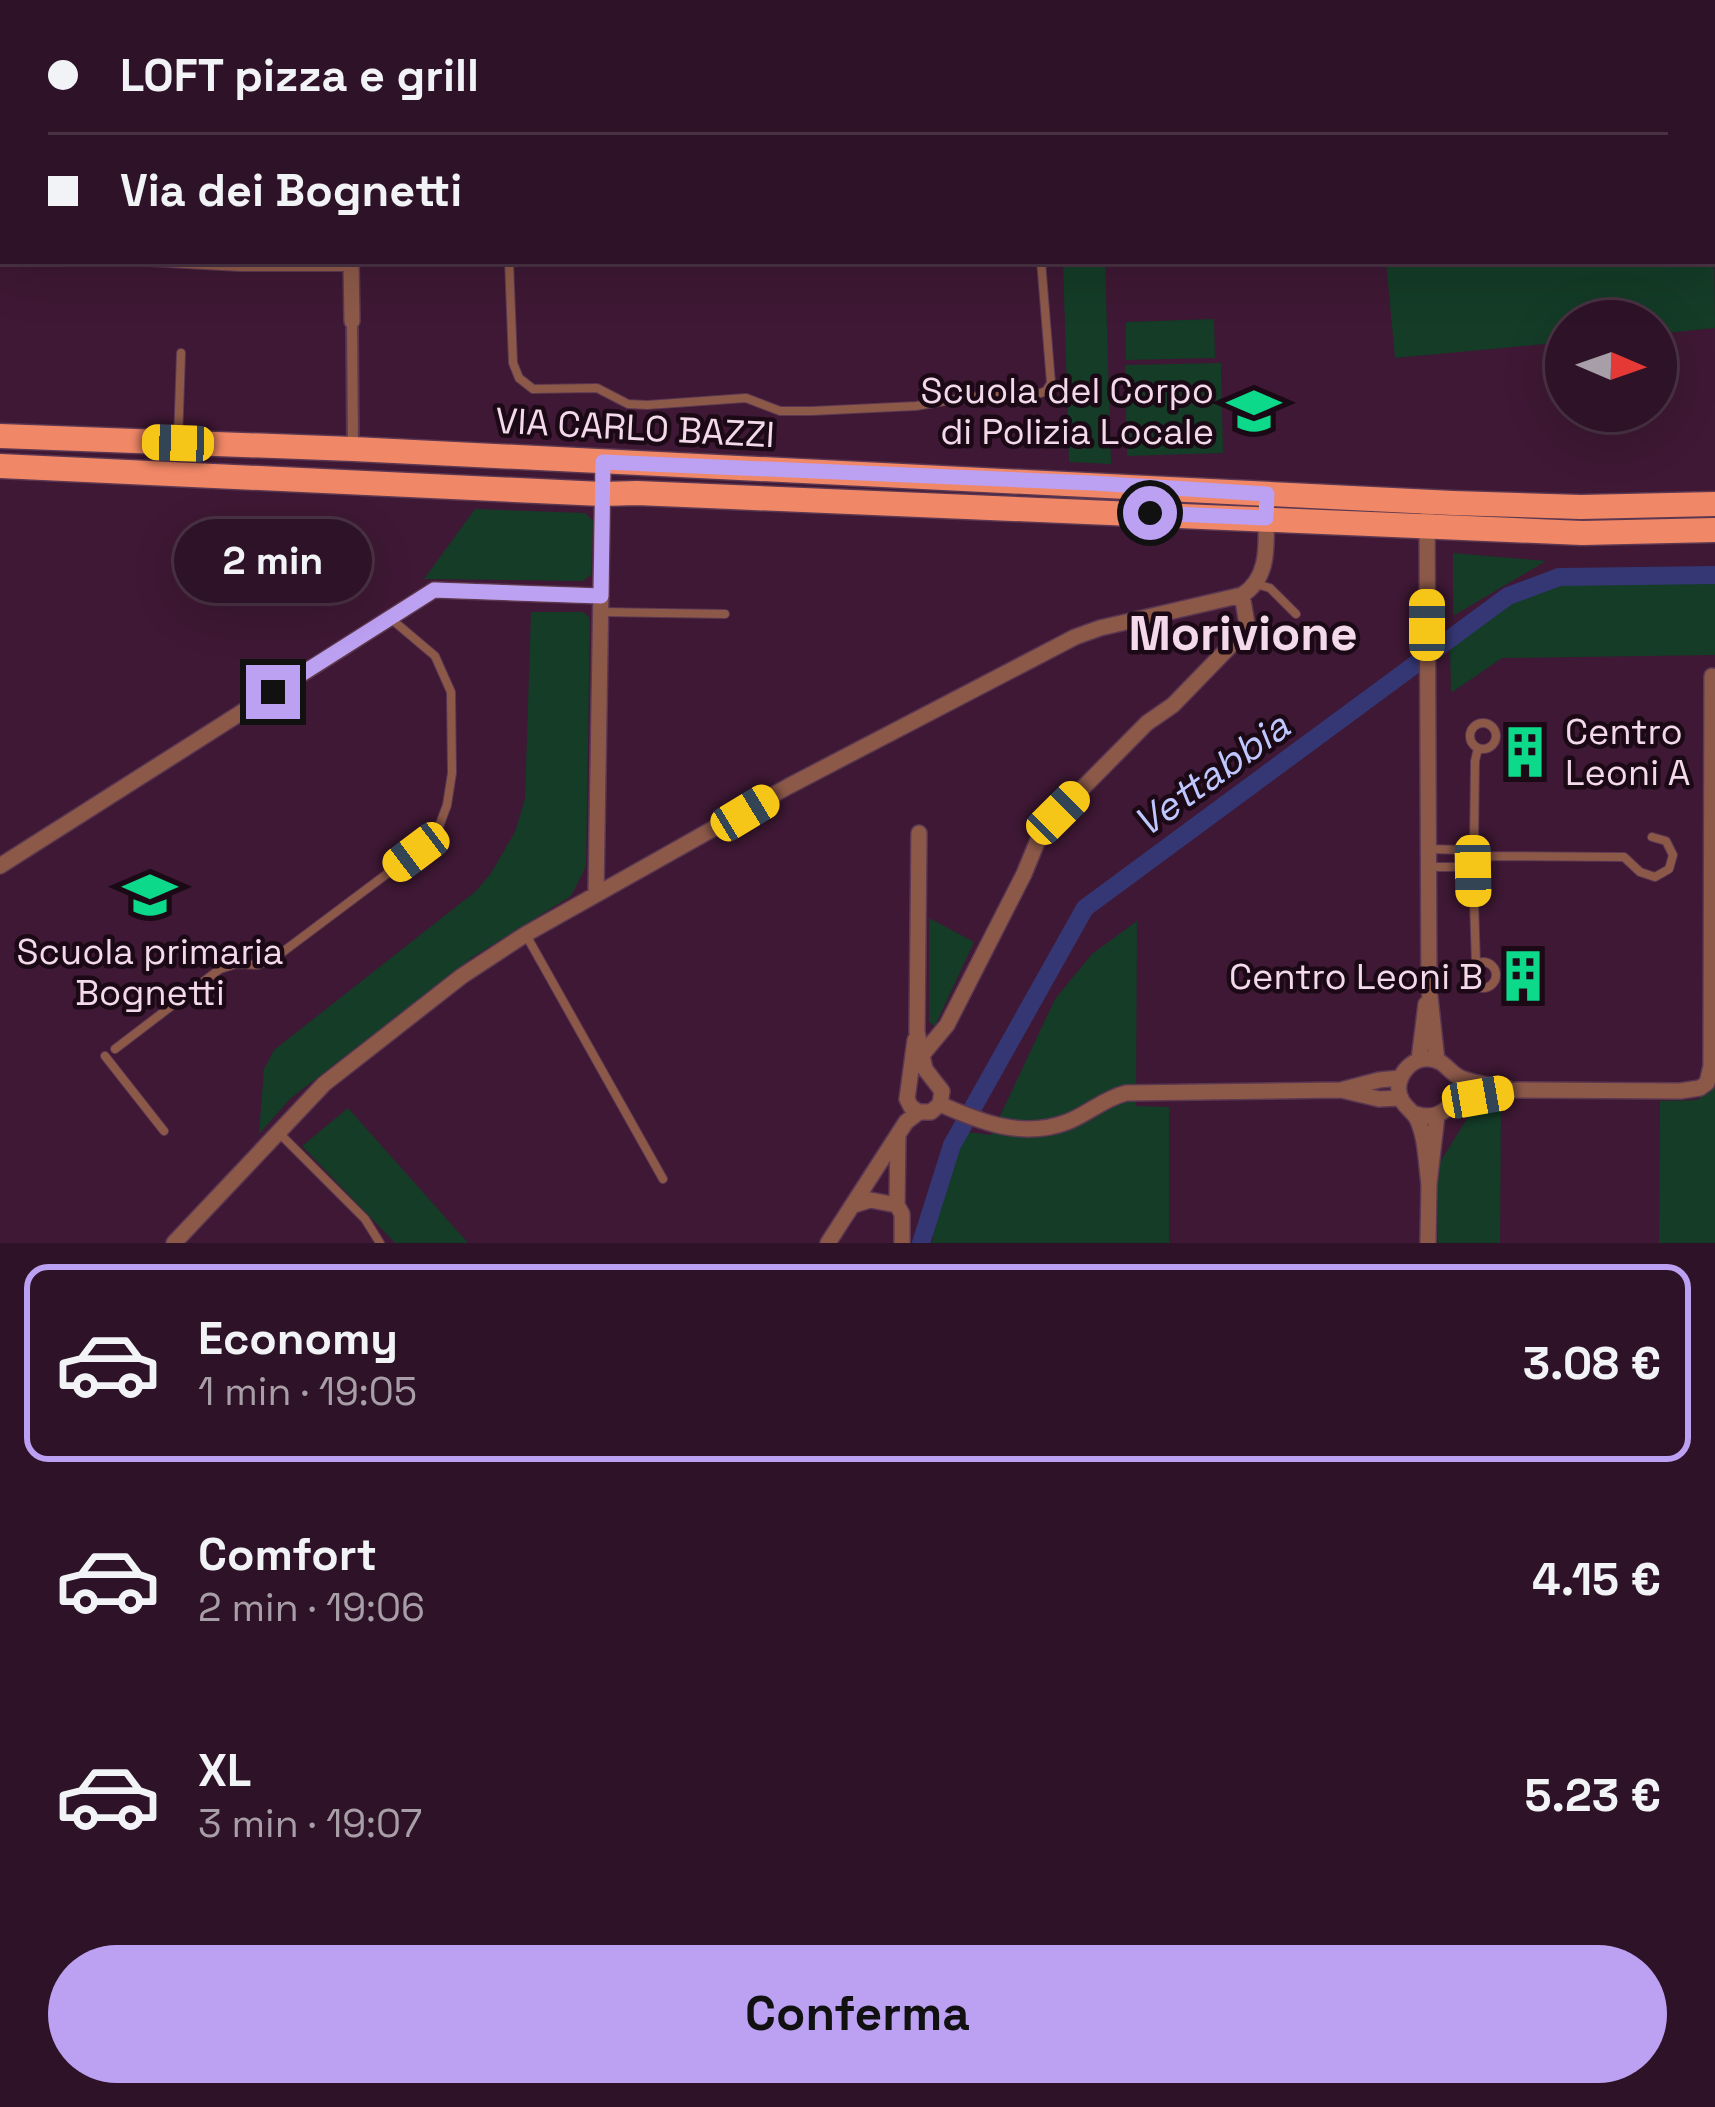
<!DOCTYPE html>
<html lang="it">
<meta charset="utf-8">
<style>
body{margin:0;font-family:"Space Grotesk",sans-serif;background:#3a2033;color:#f1f3f6;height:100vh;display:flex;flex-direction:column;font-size:45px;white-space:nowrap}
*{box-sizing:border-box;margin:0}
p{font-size:39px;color:#a79ea7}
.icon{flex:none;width:66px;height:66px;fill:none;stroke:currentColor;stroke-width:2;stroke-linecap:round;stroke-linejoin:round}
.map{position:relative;height:1243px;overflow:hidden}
.sheet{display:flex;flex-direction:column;background:#2e1227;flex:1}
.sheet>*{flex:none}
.guide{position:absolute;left:0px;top:0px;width:1716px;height:264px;box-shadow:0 12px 48px #0002,0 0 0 3px #493244;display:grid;align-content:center;height:264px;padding:0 48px;background:#2e1227}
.needle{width:78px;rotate:92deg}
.fabs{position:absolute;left:1545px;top:300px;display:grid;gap:24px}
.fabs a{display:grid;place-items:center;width:132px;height:132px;border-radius:50%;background:#2e1227;box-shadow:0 12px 48px #0002,0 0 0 3px #493244;font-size:60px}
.end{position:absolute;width:54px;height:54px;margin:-27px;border:15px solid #bca0f2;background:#111;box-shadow:0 0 0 6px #111}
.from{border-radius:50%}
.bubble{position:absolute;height:84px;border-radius:42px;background:#2e1227;box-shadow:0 12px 48px #0002,0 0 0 3px #493244;font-size:39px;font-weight:700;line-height:84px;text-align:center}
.car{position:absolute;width:36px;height:72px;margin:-36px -18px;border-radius:15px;box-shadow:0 0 9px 3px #0007;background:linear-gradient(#f5c518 24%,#345 0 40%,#f5c518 0 76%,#345 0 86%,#f5c518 0)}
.guide b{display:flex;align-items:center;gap:42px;height:114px;font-size:45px}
.guide b+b{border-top:3px solid #493244}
.guide i{width:30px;height:30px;background:#f1f3f6}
ul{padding:21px 0 0;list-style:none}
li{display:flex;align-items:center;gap:36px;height:198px;margin:0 24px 18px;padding:0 24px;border:6px solid transparent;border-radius:24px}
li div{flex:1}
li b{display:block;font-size:45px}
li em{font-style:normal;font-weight:700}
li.active{border-color:#bca0f2}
li>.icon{width:108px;height:108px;stroke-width:1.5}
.cta{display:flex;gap:24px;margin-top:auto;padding:24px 48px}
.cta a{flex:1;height:138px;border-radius:72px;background:#bca0f2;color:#111;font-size:48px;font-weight:700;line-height:138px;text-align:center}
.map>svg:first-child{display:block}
</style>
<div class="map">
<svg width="1715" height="1243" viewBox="0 0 1715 1243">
<rect width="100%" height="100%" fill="#3e1834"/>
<path fill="#143c27" d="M 516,0 L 1454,0 L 1454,3 L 464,3 Z
M 1713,130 L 1715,328 L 1656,334 L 1656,321 L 1566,321 L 1566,342 L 1395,358 L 1386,261 L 1713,261 Z
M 1063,261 L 1105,261 L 1111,464 L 1069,462 Z
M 1214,319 L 1215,358 L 1126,360 L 1126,322 Z
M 1221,363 L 1223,453 L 1127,456 L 1125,365 Z
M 475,509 L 585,513 L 593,521 L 591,575 L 583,581 L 424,579 Z
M 1453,553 L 1546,561 L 1453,616 Z
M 1708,582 L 1715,583 L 1715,655 L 1502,658 L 1451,693 L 1450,647 L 1504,608 L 1525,595 L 1547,588 L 1567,585 Z
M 531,612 L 583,612 L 590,618 L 586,866 L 571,896 L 473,957 L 290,1099 L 259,1134 L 264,1069 L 274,1050 L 476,891 L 491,873 L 515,832 L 525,799 Z
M 929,918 L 974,942 L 935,1026 L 929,1022 Z
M 1137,921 L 1136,1106 L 1169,1107 L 1169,1243 L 932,1243 L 939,1196 L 967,1132 L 991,1135 L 1055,999 L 1092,954 Z
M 1715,1087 L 1715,1243 L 1659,1243 L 1660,1101 L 1697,1100 Z
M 1501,1102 L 1500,1243 L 1438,1243 L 1438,1165 L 1477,1103 Z
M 348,1108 L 468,1243 L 395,1243 L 302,1146 Z"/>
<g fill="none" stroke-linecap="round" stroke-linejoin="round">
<path stroke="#343773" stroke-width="18" d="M 921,1243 L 952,1145 L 1085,908 L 1508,596 L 1559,577 L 1715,575"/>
<path stroke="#59354f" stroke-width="15" stroke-dasharray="15 8" stroke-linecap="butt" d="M 1713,42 L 1715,41"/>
<g stroke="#5b3751" stroke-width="10">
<path id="service" d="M 132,261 L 239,267 L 351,267
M 509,261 L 513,363 L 519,378 L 533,389 L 597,388 L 628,404 L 647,405 L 746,398 L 780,411 L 812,411 L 916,406 L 969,397 L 1038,394 L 1046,391 L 1051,383 L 1041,261
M 178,441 L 181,353
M 1256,584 L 1270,588 L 1296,614
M 601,612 L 725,614
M1470 736a13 13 0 1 1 26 0a13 13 0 1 1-26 0Z
M 1474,844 L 1475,761 L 1478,748
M1461 858a13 13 0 1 1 26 0a13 13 0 1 1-26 0Z
M 1429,849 L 1463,850
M 1487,856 L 1624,857 L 1640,872 L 1655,877 L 1669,869 L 1673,855 L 1666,841 L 1652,837
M 1430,867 L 1463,867
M 1473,871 L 1476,964
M 526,935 L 663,1179
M1470 975a13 13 0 1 1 26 0a13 13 0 1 1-26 0Z
M 115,1049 L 220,969 L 236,964 L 258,965 L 280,954 L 416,852 L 437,832 L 447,805 L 452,773 L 451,692 L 435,656 L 390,618
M 105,1056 L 164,1131
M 280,1134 L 365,1219 L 380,1243"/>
</g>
<g stroke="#5b3751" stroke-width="14">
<path id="pedestrian" d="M 352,321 L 353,449"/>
</g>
<g stroke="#5b3751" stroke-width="18">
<path id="minor" d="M 1470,0 L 1470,3
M 1498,0 L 1498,3
M 1631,0 L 1632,3
M 73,3 L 87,0
M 0,9 L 3,9
M 0,168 L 3,170
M 351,261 L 352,321
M 1427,518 L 1429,988 L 1437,1061
M 919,833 L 917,1032 L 925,1069 L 942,1091 L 940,1104
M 0,866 L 434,590 L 601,596
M 596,893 L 603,462
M 915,1040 L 907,1099 L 911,1107 L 919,1112
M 922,1055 L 947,1025 L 1024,874 L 1040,835 L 1058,813 L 1147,723 L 1173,705 L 1239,637 L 1247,624 L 1242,595
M 1419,1060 L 1426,1004
M 1341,1090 L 1379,1080 L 1400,1078
M 940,1104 C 980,1122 1023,1139 1067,1122 C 1088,1114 1103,1099 1126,1093 L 1341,1090 L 1379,1099 L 1401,1098
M 1416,1114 C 1431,1119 1443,1115 1453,1102 L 1516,1090 L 1680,1091 L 1700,1088 L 1707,1083 L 1711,1066 L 1712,676
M 898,1135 L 897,1205 L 902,1214 L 902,1243
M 1429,1184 C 1426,1163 1426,1137 1417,1119 C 1413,1111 1404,1107 1400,1097 C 1394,1078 1410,1057 1430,1059 C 1445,1060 1449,1073 1461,1078 C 1475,1084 1492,1085 1507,1088
M 854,1205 L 870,1200 L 897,1205
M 174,1243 L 324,1084 L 462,976 L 526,934 L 789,786 L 1075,637 L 1100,628 L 1242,595 C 1271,577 1266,541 1266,512
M 828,1243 L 906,1122 L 919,1112 L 931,1112 L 940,1104
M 1428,1243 L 1429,1184 L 1437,1115"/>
</g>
<g stroke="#5b3751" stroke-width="27">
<path id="primary" d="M 0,436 L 353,449 L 1453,503 L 1581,507 L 1715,504
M 0,466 L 602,494 L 637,493 L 1582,533 L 1715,530"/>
</g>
<use href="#service" stroke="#8c5949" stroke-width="8"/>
<use href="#pedestrian" stroke="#8c5949" stroke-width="10"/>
<use href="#minor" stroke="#8c5949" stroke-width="15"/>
<use href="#primary" stroke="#f08766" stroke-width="24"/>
<path stroke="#b496ab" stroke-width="4.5" stroke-dasharray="18 9" stroke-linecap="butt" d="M 1713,10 L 1715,15
M 1713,36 L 1715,41"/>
</g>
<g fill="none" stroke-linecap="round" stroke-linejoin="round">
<path stroke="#bca0f2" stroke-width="15" d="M 273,692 L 434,590 L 601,596 L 603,462 L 1092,483 L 1267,494 L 1266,518 L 1150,513"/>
</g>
<defs>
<g id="school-bare" transform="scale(4.14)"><path d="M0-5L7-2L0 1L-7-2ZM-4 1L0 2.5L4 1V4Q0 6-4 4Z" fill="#0dd98a" stroke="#1b0a16" stroke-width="2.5" paint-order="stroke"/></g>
<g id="building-bare" transform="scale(4.14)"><path d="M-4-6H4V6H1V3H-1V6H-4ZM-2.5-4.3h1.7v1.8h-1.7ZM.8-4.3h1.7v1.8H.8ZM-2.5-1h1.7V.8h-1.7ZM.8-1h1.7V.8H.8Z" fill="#0dd98a" stroke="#1b0a16" stroke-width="2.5" paint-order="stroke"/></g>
</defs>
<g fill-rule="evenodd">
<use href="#school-bare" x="1254" y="411"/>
<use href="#building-bare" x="1525" y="752"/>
<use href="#school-bare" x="150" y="895"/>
<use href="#building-bare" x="1523" y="976"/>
</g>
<g text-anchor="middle" stroke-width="9" stroke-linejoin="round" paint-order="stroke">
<g font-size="36" fill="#f3d9ea" stroke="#1b0a16" text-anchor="end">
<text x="1214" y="403">Scuola del Corpo<tspan x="1214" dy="41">di Polizia Locale</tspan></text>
<text x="1565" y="744" text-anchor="start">Centro<tspan x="1565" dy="41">Leoni A</tspan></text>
<text x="150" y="964" text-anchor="middle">Scuola primaria<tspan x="150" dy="41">Bognetti</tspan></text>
<text x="1483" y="989">Centro Leoni B</text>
</g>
<g font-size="36" fill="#f3d9ea" stroke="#1b0a16">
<text transform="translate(635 427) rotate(3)" y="13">VIA CARLO BAZZI</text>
</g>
<g font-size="39" font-style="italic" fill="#bfc7ff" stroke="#1b0a16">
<text transform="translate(1211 774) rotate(-36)" y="14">Vettabbia</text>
</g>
<g font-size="48" font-weight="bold" fill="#f3d9ea" stroke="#1b0a16">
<text x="1243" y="650">Morivione</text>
</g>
</g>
</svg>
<div class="fabs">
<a><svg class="needle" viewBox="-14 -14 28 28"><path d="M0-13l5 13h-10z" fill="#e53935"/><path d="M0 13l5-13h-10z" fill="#a79ea7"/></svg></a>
</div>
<i class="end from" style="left:1150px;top:513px"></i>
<i class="end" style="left:273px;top:692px"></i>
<div class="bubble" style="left:174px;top:519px;width:198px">2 min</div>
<i class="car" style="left:178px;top:443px;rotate:272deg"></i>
<i class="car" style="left:1427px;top:625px;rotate:0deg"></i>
<i class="car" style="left:745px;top:813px;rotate:59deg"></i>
<i class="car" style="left:1058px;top:813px;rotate:45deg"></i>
<i class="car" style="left:416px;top:852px;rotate:233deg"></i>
<i class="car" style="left:1473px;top:871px;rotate:179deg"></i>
<i class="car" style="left:1478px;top:1097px;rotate:80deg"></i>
<div class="guide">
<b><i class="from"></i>LOFT pizza e grill</b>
<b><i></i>Via dei Bognetti</b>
</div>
</div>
<section class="sheet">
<ul>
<li class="active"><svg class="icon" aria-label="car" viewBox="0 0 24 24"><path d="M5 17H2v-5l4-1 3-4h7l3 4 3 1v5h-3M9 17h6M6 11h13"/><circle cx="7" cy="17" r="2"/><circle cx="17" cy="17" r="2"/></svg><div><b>Economy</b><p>1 min · 19:05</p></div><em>3.08 €</em></li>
<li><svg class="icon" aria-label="car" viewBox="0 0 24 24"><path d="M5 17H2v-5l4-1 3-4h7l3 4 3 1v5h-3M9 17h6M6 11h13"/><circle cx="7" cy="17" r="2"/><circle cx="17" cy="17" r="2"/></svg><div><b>Comfort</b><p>2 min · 19:06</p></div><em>4.15 €</em></li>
<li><svg class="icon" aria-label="car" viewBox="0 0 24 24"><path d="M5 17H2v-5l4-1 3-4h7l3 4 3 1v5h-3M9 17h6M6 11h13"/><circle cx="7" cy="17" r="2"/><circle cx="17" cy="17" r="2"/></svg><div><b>XL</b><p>3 min · 19:07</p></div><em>5.23 €</em></li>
</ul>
<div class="cta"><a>Conferma</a></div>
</section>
